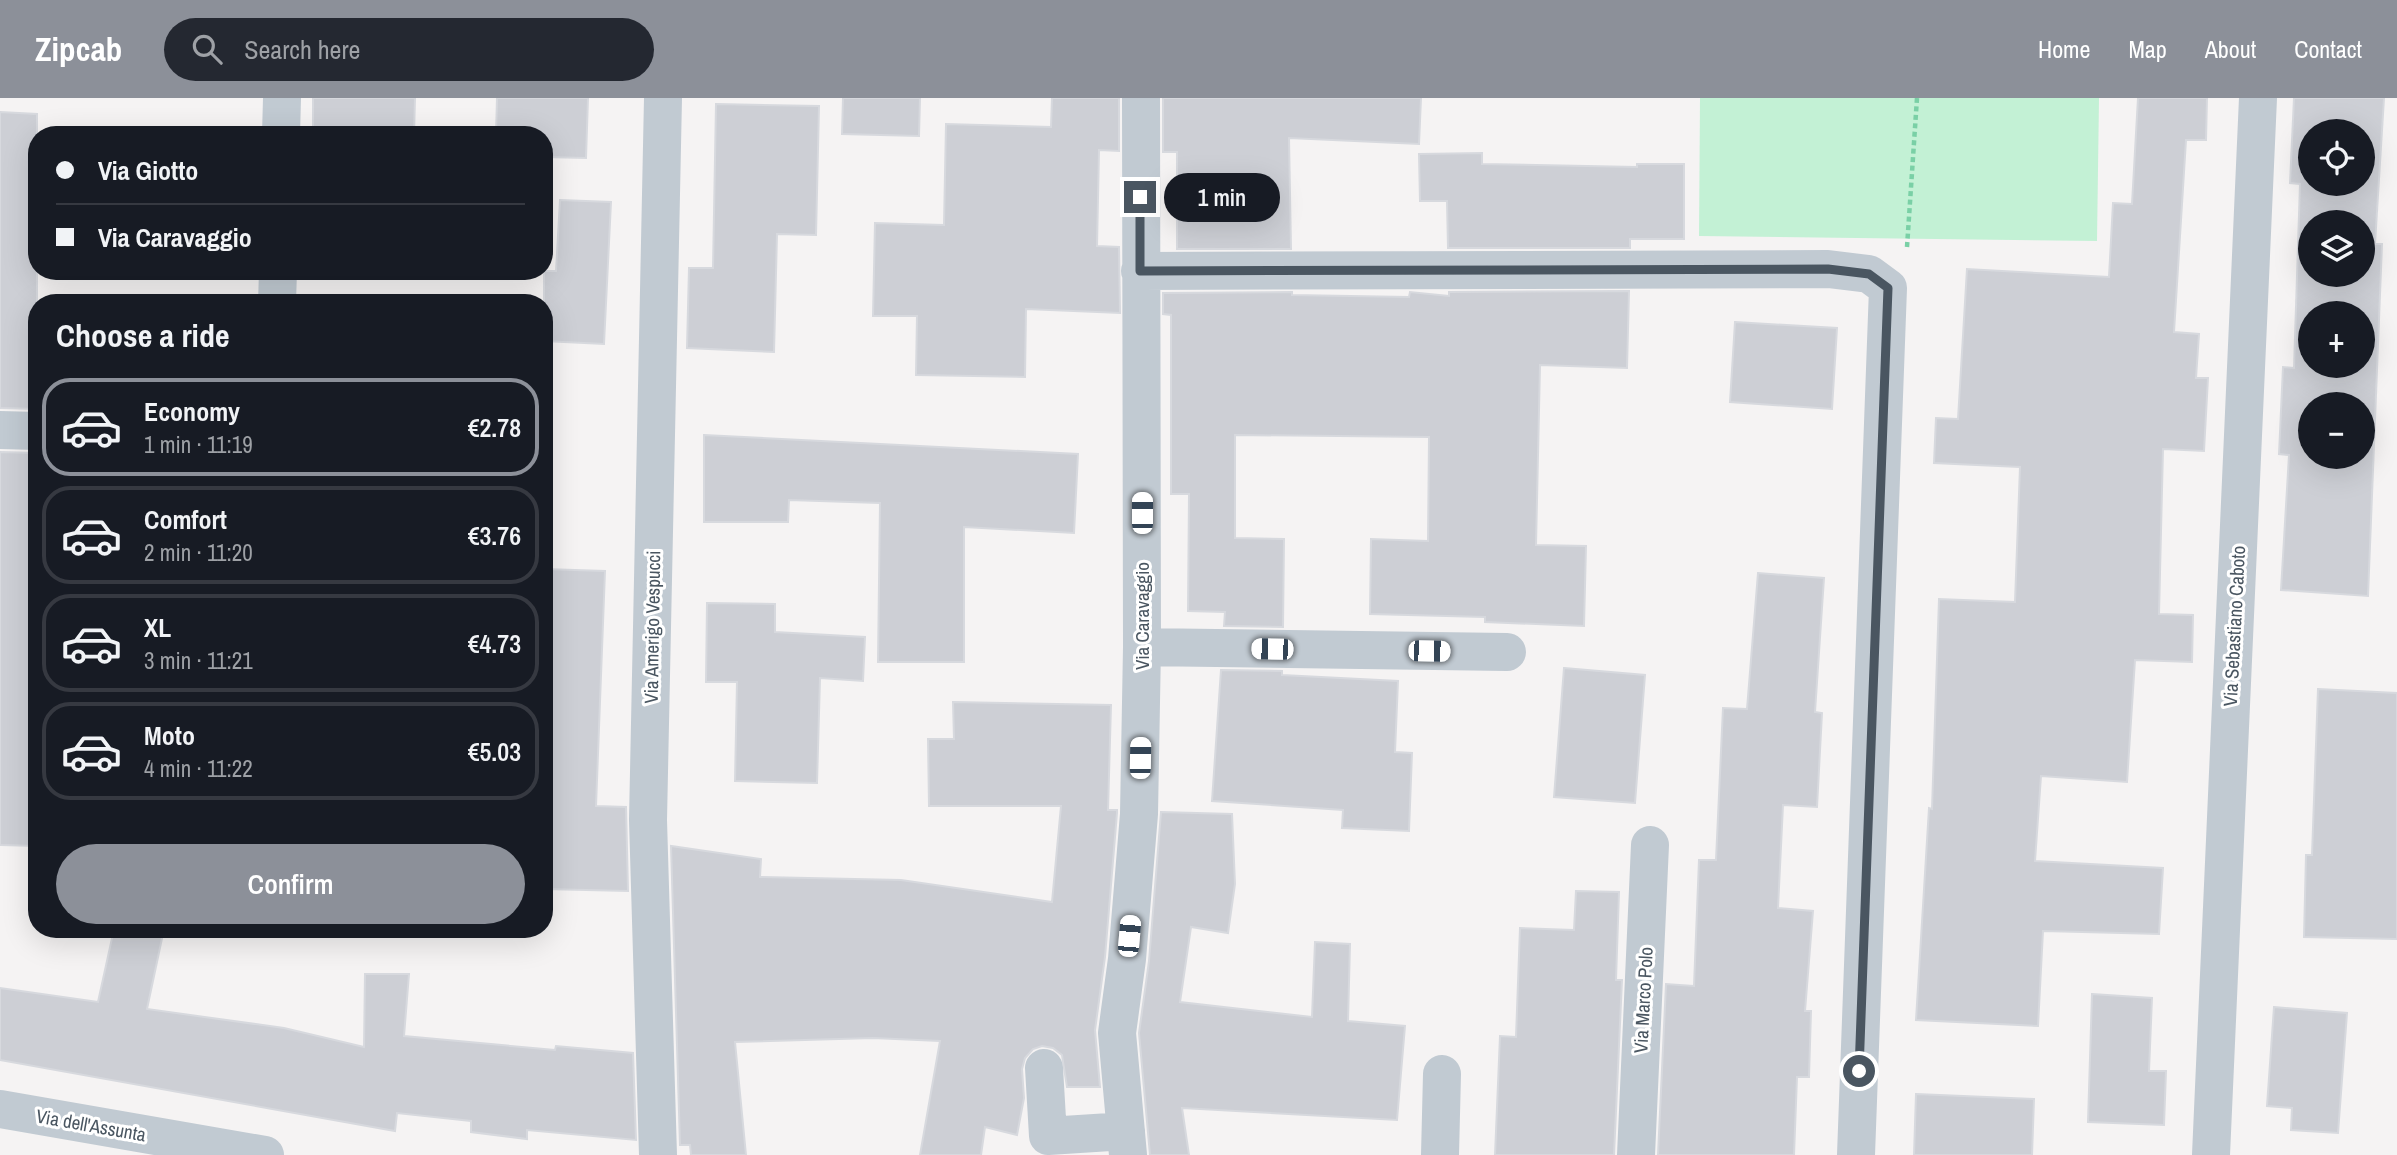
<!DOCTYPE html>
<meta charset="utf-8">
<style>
body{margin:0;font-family:"Archivo Narrow",sans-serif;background:#242831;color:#f1f3f6;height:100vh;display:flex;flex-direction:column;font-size:26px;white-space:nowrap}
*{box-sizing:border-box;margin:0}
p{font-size:23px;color:#9ea1a6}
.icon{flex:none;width:38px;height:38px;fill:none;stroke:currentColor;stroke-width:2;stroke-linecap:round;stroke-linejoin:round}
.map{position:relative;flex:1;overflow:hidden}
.panel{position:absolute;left:28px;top:196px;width:525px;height:644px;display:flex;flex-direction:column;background:#171b24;border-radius:28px;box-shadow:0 7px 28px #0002}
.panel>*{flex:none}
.hud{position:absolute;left:28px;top:28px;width:525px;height:154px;border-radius:28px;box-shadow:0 7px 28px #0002;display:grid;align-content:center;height:154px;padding:0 28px;background:#171b24}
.tools{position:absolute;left:2298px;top:21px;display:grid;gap:14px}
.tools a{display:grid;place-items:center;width:77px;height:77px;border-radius:50%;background:#171b24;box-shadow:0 7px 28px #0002;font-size:35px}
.end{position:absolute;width:32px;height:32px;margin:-16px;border:9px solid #4a5661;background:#fff;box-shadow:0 0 0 4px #fff}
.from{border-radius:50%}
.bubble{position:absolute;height:49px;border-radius:24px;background:#171b24;box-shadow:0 7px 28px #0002;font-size:23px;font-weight:600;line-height:49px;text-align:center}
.car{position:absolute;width:21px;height:42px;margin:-21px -10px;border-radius:9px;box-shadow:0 0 5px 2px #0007;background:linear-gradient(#fff 24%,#345 0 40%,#fff 0 76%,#345 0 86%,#fff 0)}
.hud b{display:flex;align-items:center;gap:24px;height:66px;font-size:26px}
.hud b+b{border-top:2px solid #363941}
.hud i{width:18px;height:18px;background:#f1f3f6}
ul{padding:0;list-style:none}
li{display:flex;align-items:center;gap:21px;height:98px;margin:0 14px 10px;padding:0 14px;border:4px solid #363941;border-radius:28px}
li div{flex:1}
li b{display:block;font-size:26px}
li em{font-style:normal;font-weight:600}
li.current{border-color:#8c9099}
li>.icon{width:63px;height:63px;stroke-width:1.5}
h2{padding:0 28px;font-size:32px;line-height:84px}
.primary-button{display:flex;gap:14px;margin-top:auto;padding:14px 28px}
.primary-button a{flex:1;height:80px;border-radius:42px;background:#8c9099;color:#fff;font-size:28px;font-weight:600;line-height:80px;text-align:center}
header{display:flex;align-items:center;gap:42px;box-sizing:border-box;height:98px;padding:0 35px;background:#8c9099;color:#fff}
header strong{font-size:33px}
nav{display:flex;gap:38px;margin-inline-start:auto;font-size:24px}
.search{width:490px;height:63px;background:#242831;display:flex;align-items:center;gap:18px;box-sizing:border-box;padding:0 24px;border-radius:38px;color:#9ea1a6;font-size:26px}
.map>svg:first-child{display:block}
</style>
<header>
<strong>Zipcab</strong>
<div class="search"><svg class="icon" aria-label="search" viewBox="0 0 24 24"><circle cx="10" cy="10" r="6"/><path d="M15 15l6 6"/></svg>Search here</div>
<nav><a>Home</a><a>Map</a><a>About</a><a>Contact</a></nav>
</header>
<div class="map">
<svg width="2397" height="1057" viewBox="0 0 2397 1057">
<rect width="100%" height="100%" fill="#f5f3f3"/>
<path fill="#c3f1d5" d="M 1700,0 L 2099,0 L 2097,143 L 1699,138 Z"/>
<path fill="#cdcfd5" stroke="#d7d9de" stroke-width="2" fill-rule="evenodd" d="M 313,0 L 415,0 L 414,37 L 313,37 Z
M 497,0 L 588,0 L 586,60 L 544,59 L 544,37 L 496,37 Z
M 843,0 L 920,0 L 919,38 L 842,36 Z
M 1052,0 L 1119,0 L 1119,53 L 1099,52 L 1097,148 L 1119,149 L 1120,215 L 1026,211 L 1025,279 L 916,277 L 917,218 L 873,218 L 875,125 L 944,127 L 946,26 L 1051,29 Z
M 1163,0 L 1421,0 L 1419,46 L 1289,40 L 1291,151 L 1177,151 L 1177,54 L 1163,54 Z
M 2138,0 L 2207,0 L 2206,42 L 2186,42 L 2174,234 L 2199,236 L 2196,280 L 2208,280 L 2204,353 L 2163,351 L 2159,516 L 2193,517 L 2192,564 L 2135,562 L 2127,684 L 2041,678 L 2035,763 L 2163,770 L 2159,836 L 2043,833 L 2038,928 L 1916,922 L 1929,710 L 1932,711 L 1939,501 L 2015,504 L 2020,369 L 1934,365 L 1936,320 L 1958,321 L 1967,171 L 2109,179 L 2113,105 L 2132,106 Z
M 2294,0 L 2384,0 L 2375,146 L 2382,146 L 2368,498 L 2281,492 L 2289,357 L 2279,356 L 2283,269 L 2294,270 L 2300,86 L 2290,85 ZM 2310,33 L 2362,33 L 2362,86 L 2310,86 ZM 2310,124 L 2362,124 L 2362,177 L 2310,177 ZM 2310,215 L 2362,215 L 2362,268 L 2310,268 ZM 2310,306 L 2362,306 L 2362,359 L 2310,359 Z
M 716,6 L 819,8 L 816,137 L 777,136 L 774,254 L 687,250 L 689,170 L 713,170 Z
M 0,14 L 37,16 L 37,311 L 0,310 Z
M 1482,55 L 1482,66 L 1637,69 L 1637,66 L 1684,66 L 1684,141 L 1630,141 L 1630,150 L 1448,150 L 1447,103 L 1420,103 L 1419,56 Z
M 560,102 L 611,104 L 604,246 L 544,243 L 544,173 L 556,173 Z
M 1629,193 L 1627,270 L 1540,267 L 1536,447 L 1586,448 L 1584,528 L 1485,524 L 1485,519 L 1370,516 L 1371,441 L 1428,443 L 1429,339 L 1235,337 L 1235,440 L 1284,441 L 1283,529 L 1224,528 L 1225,514 L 1188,513 L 1189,396 L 1171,396 L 1171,217 L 1163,216 L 1163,195 L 1292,194 L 1292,197 L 1409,199 L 1410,194 L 1449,198 L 1449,194 Z
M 1735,224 L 1837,230 L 1832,311 L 1730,304 Z
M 704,337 L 1078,356 L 1074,435 L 964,429 L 964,564 L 878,564 L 880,405 L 789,402 L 788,424 L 704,424 Z
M 0,354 L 37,355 L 37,748 L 0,747 Z
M 544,471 L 605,473 L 596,708 L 626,709 L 628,793 L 544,791 Z
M 1758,475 L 1824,480 L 1815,614 L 1822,615 L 1817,709 L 1783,707 L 1778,810 L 1813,813 L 1805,913 L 1811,913 L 1809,979 L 1797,979 L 1794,1057 L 1658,1057 L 1666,886 L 1694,888 L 1699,762 L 1716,762 L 1723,610 L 1747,611 Z
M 707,505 L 775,506 L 775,534 L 865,539 L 863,583 L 820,580 L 817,685 L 735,683 L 737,584 L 706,584 Z
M 1564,570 L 1645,577 L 1635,705 L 1554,699 Z
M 1221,572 L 1282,573 L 1282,577 L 1398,583 L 1395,654 L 1412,655 L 1409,733 L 1342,730 L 1343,712 L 1212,703 Z
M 2318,591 L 2397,595 L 2397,841 L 2304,839 L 2306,757 L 2312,757 Z
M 953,604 L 1111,607 L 1108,712 L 1117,712 L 1117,715 L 1105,859 L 1095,932 L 1100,989 L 1067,989 L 1062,957 L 1053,950 L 1042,948 L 1033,951 L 1025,960 L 1022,971 L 1024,1000 L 1017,1037 L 985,1029 L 981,1057 L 920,1057 L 940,943 L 873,940 L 735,944 L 746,1057 L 691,1057 L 690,1047 L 680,1047 L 671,748 L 761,761 L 760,779 L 901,782 L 1052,804 L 1061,708 L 929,708 L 928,641 L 954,641 Z
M 1161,714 L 1232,716 L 1235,786 L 1228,835 L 1191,829 L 1180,904 L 1312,919 L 1315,844 L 1350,846 L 1348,923 L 1405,928 L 1397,1022 L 1182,1010 L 1189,1057 L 1150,1057 L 1139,935 L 1149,863 Z
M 1576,793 L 1619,794 L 1616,882 L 1622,882 L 1614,1057 L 1495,1057 L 1500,938 L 1516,939 L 1520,830 L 1574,832 Z
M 114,831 L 164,831 L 147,911 L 284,930 L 364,949 L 365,876 L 409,876 L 404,938 L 555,952 L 556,948 L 633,955 L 636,1042 L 527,1032 L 527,1041 L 471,1034 L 471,1023 L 397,1015 L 395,1033 L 0,962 L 0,890 L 98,904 Z
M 2092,896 L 2152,900 L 2149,973 L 2166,973 L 2164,1027 L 2088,1024 Z
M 2274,909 L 2347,915 L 2338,1035 L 2291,1032 L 2292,1010 L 2267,1008 Z
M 1916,996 L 2034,1001 L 2032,1057 L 1914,1057 Z"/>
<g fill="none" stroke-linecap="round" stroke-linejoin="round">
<path stroke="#7ad0a6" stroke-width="4.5" stroke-dasharray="5 3.5" stroke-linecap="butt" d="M 1907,149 L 1917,0"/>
<path stroke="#c1cad2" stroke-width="38" d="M 281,37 L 282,0
M 1140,173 L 1828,171 L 1869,176 L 1888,190 L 1856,1057
M 277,205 L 278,173
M 0,332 L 37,333
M 1142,549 L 1507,554
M 1044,970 L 1048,1038 L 1126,1033
M 0,1011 L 265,1057
M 658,1057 L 648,722 L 663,0
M 1128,1057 L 1117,935 L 1127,861 L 1139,716 L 1142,549 L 1141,0
M 1440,1057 L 1442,976
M 1636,1057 L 1650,747
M 2211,1057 L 2258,0"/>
</g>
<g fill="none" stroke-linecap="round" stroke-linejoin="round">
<path stroke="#4a5661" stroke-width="9" d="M 1140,99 L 1140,173 L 1828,171 L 1869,176 L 1888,190 L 1859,973"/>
</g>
<g text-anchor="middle" stroke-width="6" stroke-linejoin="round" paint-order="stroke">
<g font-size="19" fill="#4a5661" stroke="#fff">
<text transform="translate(1142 518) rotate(-90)" y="7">Via Caravaggio</text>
<text transform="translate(2234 528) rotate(-87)" y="7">Via Sebastiano Caboto</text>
<text transform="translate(652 529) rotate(-89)" y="7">Via Amerigo Vespucci</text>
<text transform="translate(1643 902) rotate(-87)" y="7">Via Marco Polo</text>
<text transform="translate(91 1027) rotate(10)" y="7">Via dell'Assunta</text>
</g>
</g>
</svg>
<div class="tools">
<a><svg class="icon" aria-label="locate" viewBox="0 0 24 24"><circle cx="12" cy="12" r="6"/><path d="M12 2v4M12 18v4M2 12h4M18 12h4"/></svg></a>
<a><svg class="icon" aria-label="layers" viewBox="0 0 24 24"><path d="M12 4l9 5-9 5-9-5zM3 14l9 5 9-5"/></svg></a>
<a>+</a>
<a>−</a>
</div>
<i class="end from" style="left:1859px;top:973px"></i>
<i class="end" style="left:1140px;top:99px"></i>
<div class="bubble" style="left:1164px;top:75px;width:116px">1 min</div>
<i class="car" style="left:1142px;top:415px;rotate:0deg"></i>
<i class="car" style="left:1272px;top:551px;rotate:271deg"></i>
<i class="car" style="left:1429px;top:553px;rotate:91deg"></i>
<i class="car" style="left:1140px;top:660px;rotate:1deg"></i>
<i class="car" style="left:1129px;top:838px;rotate:5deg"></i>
<div class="hud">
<b><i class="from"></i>Via Giotto</b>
<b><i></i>Via Caravaggio</b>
</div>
<section class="panel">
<h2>Choose a ride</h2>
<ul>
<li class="current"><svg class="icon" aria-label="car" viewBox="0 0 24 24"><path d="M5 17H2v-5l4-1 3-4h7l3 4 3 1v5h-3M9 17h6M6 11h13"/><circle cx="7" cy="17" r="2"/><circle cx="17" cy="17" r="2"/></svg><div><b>Economy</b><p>1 min · 11:19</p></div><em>€2.78</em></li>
<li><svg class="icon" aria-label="car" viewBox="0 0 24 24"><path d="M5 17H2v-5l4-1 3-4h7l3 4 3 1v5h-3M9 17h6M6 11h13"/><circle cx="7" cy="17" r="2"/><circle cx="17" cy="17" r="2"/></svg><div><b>Comfort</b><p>2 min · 11:20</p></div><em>€3.76</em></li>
<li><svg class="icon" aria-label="car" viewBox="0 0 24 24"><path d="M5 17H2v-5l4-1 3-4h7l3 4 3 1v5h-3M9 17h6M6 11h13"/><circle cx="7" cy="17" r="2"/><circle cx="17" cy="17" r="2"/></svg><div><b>XL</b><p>3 min · 11:21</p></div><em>€4.73</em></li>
<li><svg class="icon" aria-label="car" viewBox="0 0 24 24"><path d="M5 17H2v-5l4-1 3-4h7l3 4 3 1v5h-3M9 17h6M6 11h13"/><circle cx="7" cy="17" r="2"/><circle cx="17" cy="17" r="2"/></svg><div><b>Moto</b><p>4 min · 11:22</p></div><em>€5.03</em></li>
</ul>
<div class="primary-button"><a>Confirm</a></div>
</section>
</div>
